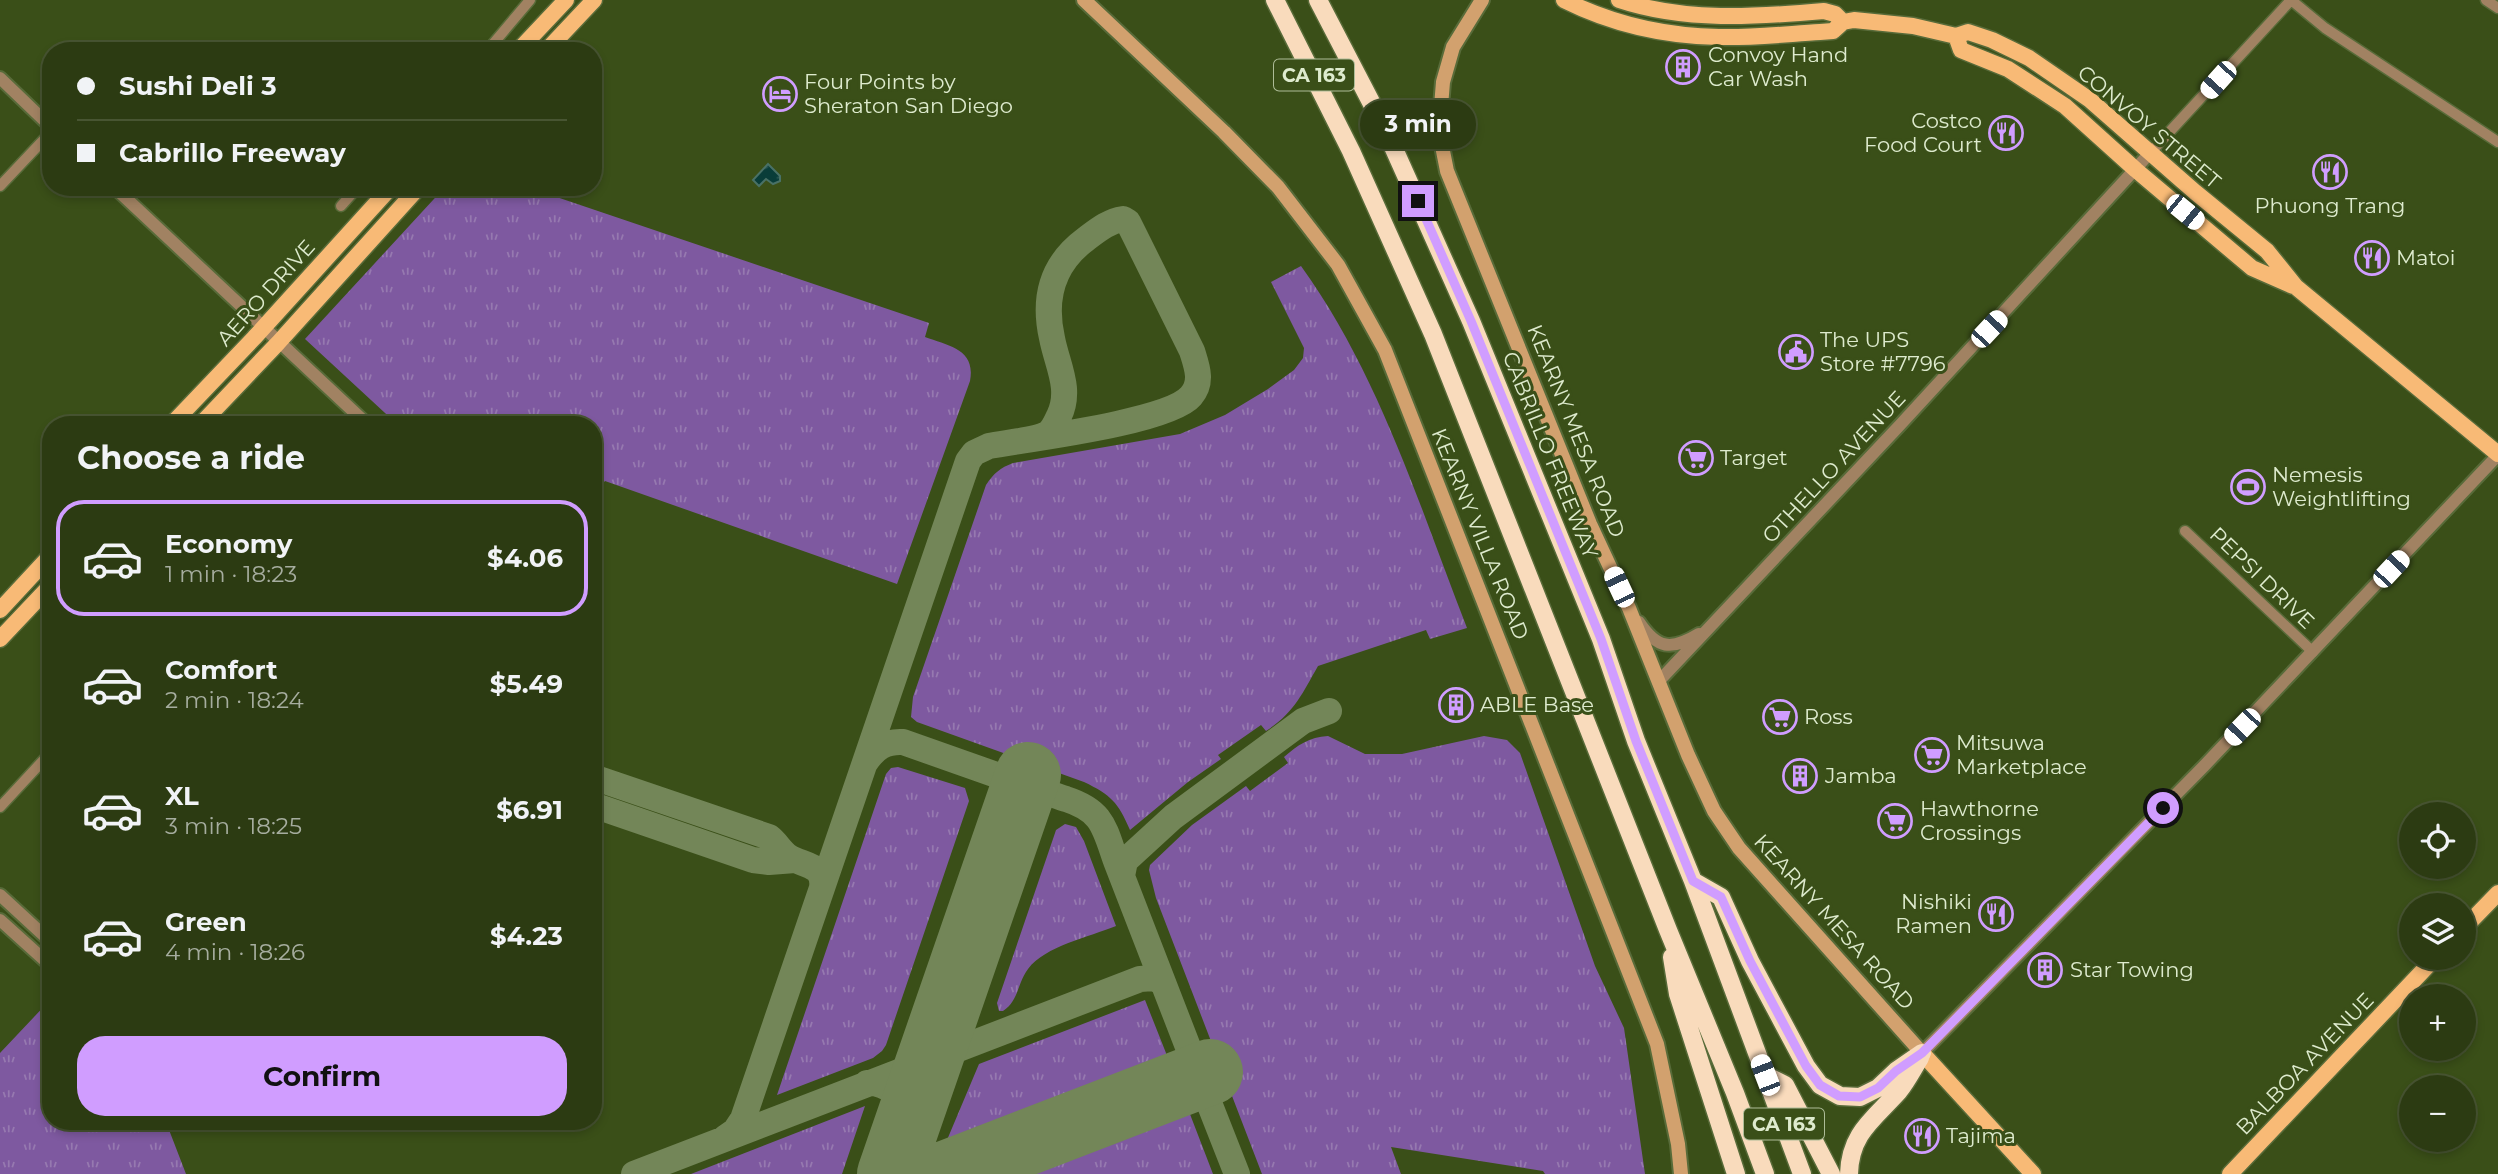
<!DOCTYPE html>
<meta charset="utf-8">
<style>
body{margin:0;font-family:Montserrat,sans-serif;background:#384620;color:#f1f3f6;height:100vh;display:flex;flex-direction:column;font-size:26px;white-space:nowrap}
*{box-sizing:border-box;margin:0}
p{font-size:23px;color:#a6ad9f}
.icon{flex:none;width:38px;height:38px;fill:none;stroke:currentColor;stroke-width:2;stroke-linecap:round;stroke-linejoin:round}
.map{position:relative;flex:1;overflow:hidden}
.drawer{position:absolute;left:42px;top:416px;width:560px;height:714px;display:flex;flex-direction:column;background:#2c3b12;border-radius:28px;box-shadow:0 4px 10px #0003,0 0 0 2px #485532}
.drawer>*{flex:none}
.guide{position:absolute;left:42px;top:42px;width:560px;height:154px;border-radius:28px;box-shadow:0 4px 10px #0003,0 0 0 2px #485532;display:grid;align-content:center;height:154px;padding:0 35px;background:#2c3b12}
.tools{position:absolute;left:2399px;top:802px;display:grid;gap:14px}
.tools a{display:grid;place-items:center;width:77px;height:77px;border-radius:50%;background:#2c3b12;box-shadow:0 4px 10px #0003,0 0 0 2px #485532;font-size:35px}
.end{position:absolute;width:32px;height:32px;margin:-16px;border:9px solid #d09dff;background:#111;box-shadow:0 0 0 4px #111}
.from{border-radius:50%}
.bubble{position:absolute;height:49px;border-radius:24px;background:#2c3b12;box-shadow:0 4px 10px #0003,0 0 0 2px #485532;font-size:23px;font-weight:700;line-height:49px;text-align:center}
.car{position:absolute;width:21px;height:42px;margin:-21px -10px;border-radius:9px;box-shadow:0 0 5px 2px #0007;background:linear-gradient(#fff 24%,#345 0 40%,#fff 0 76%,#345 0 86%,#fff 0)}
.guide b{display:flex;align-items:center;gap:24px;height:66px;font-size:26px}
.guide b+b{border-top:2px solid #485532}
.guide i{width:18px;height:18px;background:#f1f3f6}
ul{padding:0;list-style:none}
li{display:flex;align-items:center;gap:21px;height:116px;margin:0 14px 10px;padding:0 21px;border:4px solid transparent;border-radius:28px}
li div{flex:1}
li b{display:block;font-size:26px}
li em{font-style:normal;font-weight:700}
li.selected{border-color:#d09dff}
li>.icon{width:63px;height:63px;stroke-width:1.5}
h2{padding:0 35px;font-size:32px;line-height:84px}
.button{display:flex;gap:14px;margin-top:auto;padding:14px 35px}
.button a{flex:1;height:80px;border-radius:28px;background:#d09dff;color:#111;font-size:28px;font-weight:700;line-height:80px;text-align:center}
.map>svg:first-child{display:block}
</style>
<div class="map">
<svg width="2498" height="1174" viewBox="0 0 2498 1174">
<defs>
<pattern id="grass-tufts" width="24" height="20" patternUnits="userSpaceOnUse" patternTransform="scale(1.75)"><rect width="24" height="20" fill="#7e59a0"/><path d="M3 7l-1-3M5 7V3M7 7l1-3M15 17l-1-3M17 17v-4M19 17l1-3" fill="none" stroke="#9679b0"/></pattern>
<pattern id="water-ripples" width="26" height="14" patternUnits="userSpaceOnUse" patternTransform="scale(1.75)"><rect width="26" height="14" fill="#093d39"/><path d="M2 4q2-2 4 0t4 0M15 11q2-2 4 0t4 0" fill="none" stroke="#2c5954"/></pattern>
</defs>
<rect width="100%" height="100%" fill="#3a4f18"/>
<path fill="url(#grass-tufts)" d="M 445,187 L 527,187 L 929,323 L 925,337 C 949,346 976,349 970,381 L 897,584 L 605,481 L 593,494 L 593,425 L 398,425 L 305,339 Z
M 1301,266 C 1379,374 1419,505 1467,628 L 1430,639 L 1426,630 L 1318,666 C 1302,694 1294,713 1266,731 L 1261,725 L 1218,755 L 1221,759 L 1188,782 L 1130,830 C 1118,802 1111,795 1084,782 L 917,722 L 911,717 L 913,697 L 986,485 C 994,473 1000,468 1013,463 L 1180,434 L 1225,415 L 1268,389 L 1294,370 L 1303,358 L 1304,348 L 1271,282 Z
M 1328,736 L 1365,754 L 1402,754 L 1484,736 L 1507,740 L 1520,753 L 1595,966 L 1624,1028 L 1645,1174 L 1545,1174 L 1543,1171 L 1391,1147 L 1401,1174 L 1262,1174 L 1156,898 L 1149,870 L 1150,865 L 1192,825 L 1246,786 L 1250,791 L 1288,763 L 1284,757 C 1298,745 1309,737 1328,736 Z
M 898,767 L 965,788 L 969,801 L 886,1045 L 882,1051 L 873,1058 L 777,1095 L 886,774 L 891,768 Z
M 1065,824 L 1076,827 L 1084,841 L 1116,926 C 1089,937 1045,946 1028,969 C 1017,984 1019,1000 1003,1011 L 999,1011 L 997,1003 L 1054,836 L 1056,830 Z
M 51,999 L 51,1122 L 166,1122 L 186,1174 L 0,1174 L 0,1053 Z
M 1145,1000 L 1166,1053 L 1165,1061 L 960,1144 L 948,1146 L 947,1140 L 979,1064 Z
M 865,1106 L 842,1174 L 690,1174 L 691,1174 Z
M 1182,1109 L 1188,1109 L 1213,1174 L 1015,1174 Z"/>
<path fill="url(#water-ripples)" stroke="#497166" stroke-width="2" d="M 768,164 L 780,176 L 780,181 L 773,184 L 766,179 L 759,186 L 753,180 Z"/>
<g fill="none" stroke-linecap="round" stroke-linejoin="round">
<path stroke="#738658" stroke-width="26" d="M 1123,219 L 1128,222 L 1136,238 L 1192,351 C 1197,367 1203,382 1191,396 C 1169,422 1028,439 989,446 C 1003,443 1036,440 1047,434 C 1053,430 1056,422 1059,416 C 1072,389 1057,365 1052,338 C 1043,298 1052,264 1086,239 C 1098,230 1109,221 1123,219 Z
M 865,763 C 875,748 885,741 903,742 L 1005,778 L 1015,789 L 1015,812 L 1023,798 L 1038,791 C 1048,792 1056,796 1066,799 C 1103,811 1104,827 1116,861
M 593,777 L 769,837 C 777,843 781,852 789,857 C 804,866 825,864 822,888
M 593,805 L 753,860 L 769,862 L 795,860
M 1116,861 L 1195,1065 L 1190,1075 L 1180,1084
M 1122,876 L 1125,861 L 1173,817 L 1303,721 L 1329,711
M 867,1083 C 885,1082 905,1096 906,1116 C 907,1121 905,1128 904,1133
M 1180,1084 L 1189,1083 L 1204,1090 L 1237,1174
M 920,1086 L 930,1072 L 947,1055
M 725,1138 L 735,1131 L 743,1119 L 968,461 L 974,453 L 989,446
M 634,1174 L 1140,979 L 1154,978 L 1162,982"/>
<path stroke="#738658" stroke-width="66" d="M 890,1174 L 1028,775
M 945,1174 L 1210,1072"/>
<g stroke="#586b39" stroke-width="13">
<path id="minor" d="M 2291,0 L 2325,28 L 2498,142
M 2486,0 L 2498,8
M 487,51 L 530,0
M 2150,153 L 2291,0
M 0,186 L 51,132
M 341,206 L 358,187
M 2185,531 L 2313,652
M 0,807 L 51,752"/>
</g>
<g stroke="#586b39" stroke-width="16">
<path id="tertiary" d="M 0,78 L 51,127
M 114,187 L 368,425
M 1639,622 C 1657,649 1671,651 1699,634
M 1659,681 L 1900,425 L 2150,153
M 0,895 L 51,942
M 0,920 L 51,966
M 1922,1053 L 2204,766 L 2498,455"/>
</g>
<g stroke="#586b39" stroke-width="18">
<path id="secondary" d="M 1084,0 L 1224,132 L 1278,187 L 1338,265 L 1385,350 L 1657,1044 L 1678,1144 L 1681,1174
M 1482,0 L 1453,47 L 1443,82 L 1439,131 L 1447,171 L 1590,524 L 1629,608 L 1688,755 L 1714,811 L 1739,848 L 1922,1053"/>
</g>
<g stroke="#586b39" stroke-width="19">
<path id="primary" d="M 1564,0 C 1612,24 1665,36 1719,37 C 1752,38 1787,34 1820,32 L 1833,31 L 1843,22 L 1854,20 L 1913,26 L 1956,36 L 1968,32 L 1992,40 L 2029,58 L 2090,100 L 2195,192 L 2267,251 L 2296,287 L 2498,454
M 1619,0 C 1685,22 1756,17 1824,11 L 1835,14 L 1843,22
M 1956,36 L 1961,50 L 2008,69 L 2065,106 L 2136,170 L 2252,268 L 2293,286
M 518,51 L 566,0
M 546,51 L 594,0
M 171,425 L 254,338 L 391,187
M 200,425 L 278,343 L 419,187
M 0,610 L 51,555
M 0,639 L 51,585
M 2464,928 L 2498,893
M 1922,1053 L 2033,1174
M 2230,1174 L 2436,957"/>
</g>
<g stroke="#586b39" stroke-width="21">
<path id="motorway" d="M 1275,0 L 1351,151 L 1433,334 L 1668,930 L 1735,1093 L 1765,1174
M 1318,0 L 1386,131 L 1471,321 L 1601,639 L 1636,741 L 1693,881 L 1802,1174
M 1693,881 L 1721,897 L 1750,961 L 1806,1066 L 1820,1085 L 1840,1096 L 1860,1097 L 1878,1088 L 1896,1071 L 1922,1053
M 1672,957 L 1678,994 L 1736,1174
M 1765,1075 L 1785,1085 L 1831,1174
M 1849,1174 C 1850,1133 1874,1119 1899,1091 C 1907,1081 1913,1069 1920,1058"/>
</g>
<use href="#minor" stroke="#a18262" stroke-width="10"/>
<use href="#tertiary" stroke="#a18262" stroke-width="12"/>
<use href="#secondary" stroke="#d2a16e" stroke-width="14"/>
<use href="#primary" stroke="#f8ba76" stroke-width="16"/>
<use href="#motorway" stroke="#f9dbbc" stroke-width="18"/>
</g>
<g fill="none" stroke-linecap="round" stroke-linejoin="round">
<path stroke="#d09dff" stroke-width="9" d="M 1418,201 L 1471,321 L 1601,639 L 1636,741 L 1693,881 L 1721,897 L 1750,961 L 1806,1066 L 1820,1085 L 1839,1096 L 1860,1097 L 1878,1088 L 1896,1071 L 1922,1053 L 2163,808"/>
</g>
<defs>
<g id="building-ring" transform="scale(1.75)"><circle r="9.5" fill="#3a4f18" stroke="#d09dff" stroke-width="1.5"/><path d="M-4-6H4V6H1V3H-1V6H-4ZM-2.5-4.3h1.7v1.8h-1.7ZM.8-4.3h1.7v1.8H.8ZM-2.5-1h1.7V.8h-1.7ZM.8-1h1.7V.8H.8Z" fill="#d09dff"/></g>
<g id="hotel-ring" transform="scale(1.75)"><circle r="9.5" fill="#3a4f18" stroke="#d09dff" stroke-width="1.5"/><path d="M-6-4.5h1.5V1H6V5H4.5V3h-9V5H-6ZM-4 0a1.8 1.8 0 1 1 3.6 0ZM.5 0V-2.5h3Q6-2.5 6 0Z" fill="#d09dff"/></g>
<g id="restaurant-ring" transform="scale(1.75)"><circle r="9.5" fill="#3a4f18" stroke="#d09dff" stroke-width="1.5"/><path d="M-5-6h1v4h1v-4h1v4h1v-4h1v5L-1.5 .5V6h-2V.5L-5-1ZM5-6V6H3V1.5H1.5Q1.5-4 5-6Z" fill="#d09dff"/></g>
<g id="civic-ring" transform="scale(1.75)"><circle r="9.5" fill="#3a4f18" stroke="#d09dff" stroke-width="1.5"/><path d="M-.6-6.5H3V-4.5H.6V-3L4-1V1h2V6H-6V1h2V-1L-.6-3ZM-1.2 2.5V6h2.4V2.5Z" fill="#d09dff"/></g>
<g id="supermarket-ring" transform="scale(1.75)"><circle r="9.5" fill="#3a4f18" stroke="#d09dff" stroke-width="1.5"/><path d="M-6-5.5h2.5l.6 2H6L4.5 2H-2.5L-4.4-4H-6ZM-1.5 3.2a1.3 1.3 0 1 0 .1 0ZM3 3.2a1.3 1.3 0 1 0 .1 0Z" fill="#d09dff"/></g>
<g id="stadium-ring" transform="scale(1.75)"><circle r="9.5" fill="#3a4f18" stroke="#d09dff" stroke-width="1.5"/><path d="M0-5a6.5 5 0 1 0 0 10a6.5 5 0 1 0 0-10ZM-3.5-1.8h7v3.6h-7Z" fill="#d09dff"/></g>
</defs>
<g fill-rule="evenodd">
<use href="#building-ring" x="1683" y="67"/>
<use href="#hotel-ring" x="780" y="94"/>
<use href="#restaurant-ring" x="2006" y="133"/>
<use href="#restaurant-ring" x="2330" y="172"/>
<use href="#restaurant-ring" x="2372" y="258"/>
<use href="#civic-ring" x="1796" y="352"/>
<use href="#supermarket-ring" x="1696" y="458"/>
<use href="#stadium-ring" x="2248" y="487"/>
<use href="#building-ring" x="1456" y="705"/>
<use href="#supermarket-ring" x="1780" y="717"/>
<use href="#supermarket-ring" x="1932" y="755"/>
<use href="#building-ring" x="1800" y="776"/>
<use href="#supermarket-ring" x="1895" y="821"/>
<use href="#restaurant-ring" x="1996" y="914"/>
<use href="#building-ring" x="2045" y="970"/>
<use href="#restaurant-ring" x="1922" y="1136"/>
</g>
<g text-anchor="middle" stroke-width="6" stroke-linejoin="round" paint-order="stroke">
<g fill="#3a4f18" stroke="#adbc97" stroke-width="2">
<rect x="1274" y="59.5" width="80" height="31" rx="5"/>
<rect x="1744" y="1108.5" width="80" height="31" rx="5"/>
</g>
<g font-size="19" font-weight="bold" fill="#deebce">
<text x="1314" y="82">CA 163</text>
<text x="1784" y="1131">CA 163</text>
</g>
<g font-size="21" fill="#deebce" stroke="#3a4f18" text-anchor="start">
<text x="1708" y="62">Convoy Hand<tspan x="1708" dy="24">Car Wash</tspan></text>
<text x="804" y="89">Four Points by<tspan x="804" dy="24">Sheraton San Diego</tspan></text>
<text x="1982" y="128" text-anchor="end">Costco<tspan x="1982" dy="24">Food Court</tspan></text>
<text x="2330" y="213" text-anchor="middle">Phuong Trang</text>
<text x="2396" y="265">Matoi</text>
<text x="1820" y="347">The UPS<tspan x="1820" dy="24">Store #7796</tspan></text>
<text x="1720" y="465">Target</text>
<text x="2272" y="482">Nemesis<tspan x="2272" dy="24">Weightlifting</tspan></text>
<text x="1480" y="712">ABLE Base</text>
<text x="1804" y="724">Ross</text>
<text x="1956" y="750">Mitsuwa<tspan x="1956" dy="24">Marketplace</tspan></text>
<text x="1825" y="783">Jamba</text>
<text x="1920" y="816">Hawthorne<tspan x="1920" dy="24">Crossings</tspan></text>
<text x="1972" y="909" text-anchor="end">Nishiki<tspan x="1972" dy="24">Ramen</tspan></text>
<text x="2070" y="977">Star Towing</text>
<text x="1946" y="1143">Tajima</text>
</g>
<g font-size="21" fill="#deebce" stroke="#3a4f18">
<text transform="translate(2149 127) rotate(40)" y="7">CONVOY STREET</text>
<text transform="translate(266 293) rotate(-48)" y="7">AERO DRIVE</text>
<text transform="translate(1576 431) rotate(68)" y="7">KEARNY MESA ROAD</text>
<text transform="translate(1550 455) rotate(68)" y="7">CABRILLO FREEWAY</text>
<text transform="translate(1834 467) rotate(-47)" y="7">OTHELLO AVENUE</text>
<text transform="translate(1480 534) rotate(68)" y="7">KEARNY VILLA ROAD</text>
<text transform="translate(2262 578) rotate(44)" y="7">PEPSI DRIVE</text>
<text transform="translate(1834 922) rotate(48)" y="7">KEARNY MESA ROAD</text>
<text transform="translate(2305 1064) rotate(-46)" y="7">BALBOA AVENUE</text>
</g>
</g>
</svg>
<div class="tools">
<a><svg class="icon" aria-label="locate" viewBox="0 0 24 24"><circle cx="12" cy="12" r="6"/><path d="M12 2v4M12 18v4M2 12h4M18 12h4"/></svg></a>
<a><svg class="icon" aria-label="layers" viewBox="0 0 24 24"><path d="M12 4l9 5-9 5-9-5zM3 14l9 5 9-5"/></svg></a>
<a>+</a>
<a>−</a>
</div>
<i class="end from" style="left:2163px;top:808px"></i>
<i class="end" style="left:1418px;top:201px"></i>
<div class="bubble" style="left:1360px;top:100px;width:116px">3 min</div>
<i class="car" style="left:2218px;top:80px;rotate:222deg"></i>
<i class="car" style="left:2185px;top:212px;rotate:129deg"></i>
<i class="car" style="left:1989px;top:329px;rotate:43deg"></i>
<i class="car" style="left:2391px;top:569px;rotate:43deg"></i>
<i class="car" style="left:1619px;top:587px;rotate:335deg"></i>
<i class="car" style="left:2242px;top:727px;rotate:224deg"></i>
<i class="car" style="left:1765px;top:1075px;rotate:339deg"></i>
<div class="guide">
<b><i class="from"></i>Sushi Deli 3</b>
<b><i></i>Cabrillo Freeway</b>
</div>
<section class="drawer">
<h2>Choose a ride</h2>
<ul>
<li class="selected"><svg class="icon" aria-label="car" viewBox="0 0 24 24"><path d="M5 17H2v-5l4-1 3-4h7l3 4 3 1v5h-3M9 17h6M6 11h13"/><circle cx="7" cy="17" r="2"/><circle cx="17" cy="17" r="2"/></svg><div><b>Economy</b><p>1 min · 18:23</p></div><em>$4.06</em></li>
<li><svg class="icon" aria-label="car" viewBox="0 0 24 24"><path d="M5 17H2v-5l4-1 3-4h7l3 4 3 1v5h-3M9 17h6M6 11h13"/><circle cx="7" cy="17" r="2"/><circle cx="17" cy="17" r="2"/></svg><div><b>Comfort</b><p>2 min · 18:24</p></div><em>$5.49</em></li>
<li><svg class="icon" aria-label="car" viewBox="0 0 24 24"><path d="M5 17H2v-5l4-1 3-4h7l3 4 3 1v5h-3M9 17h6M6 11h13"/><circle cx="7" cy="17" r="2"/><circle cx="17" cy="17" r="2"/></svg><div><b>XL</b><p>3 min · 18:25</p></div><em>$6.91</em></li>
<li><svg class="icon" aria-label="car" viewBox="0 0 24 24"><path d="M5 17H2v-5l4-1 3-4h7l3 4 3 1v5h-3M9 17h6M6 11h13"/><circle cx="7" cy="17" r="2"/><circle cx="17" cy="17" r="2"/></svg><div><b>Green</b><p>4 min · 18:26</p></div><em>$4.23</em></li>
</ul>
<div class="button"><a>Confirm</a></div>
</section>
</div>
